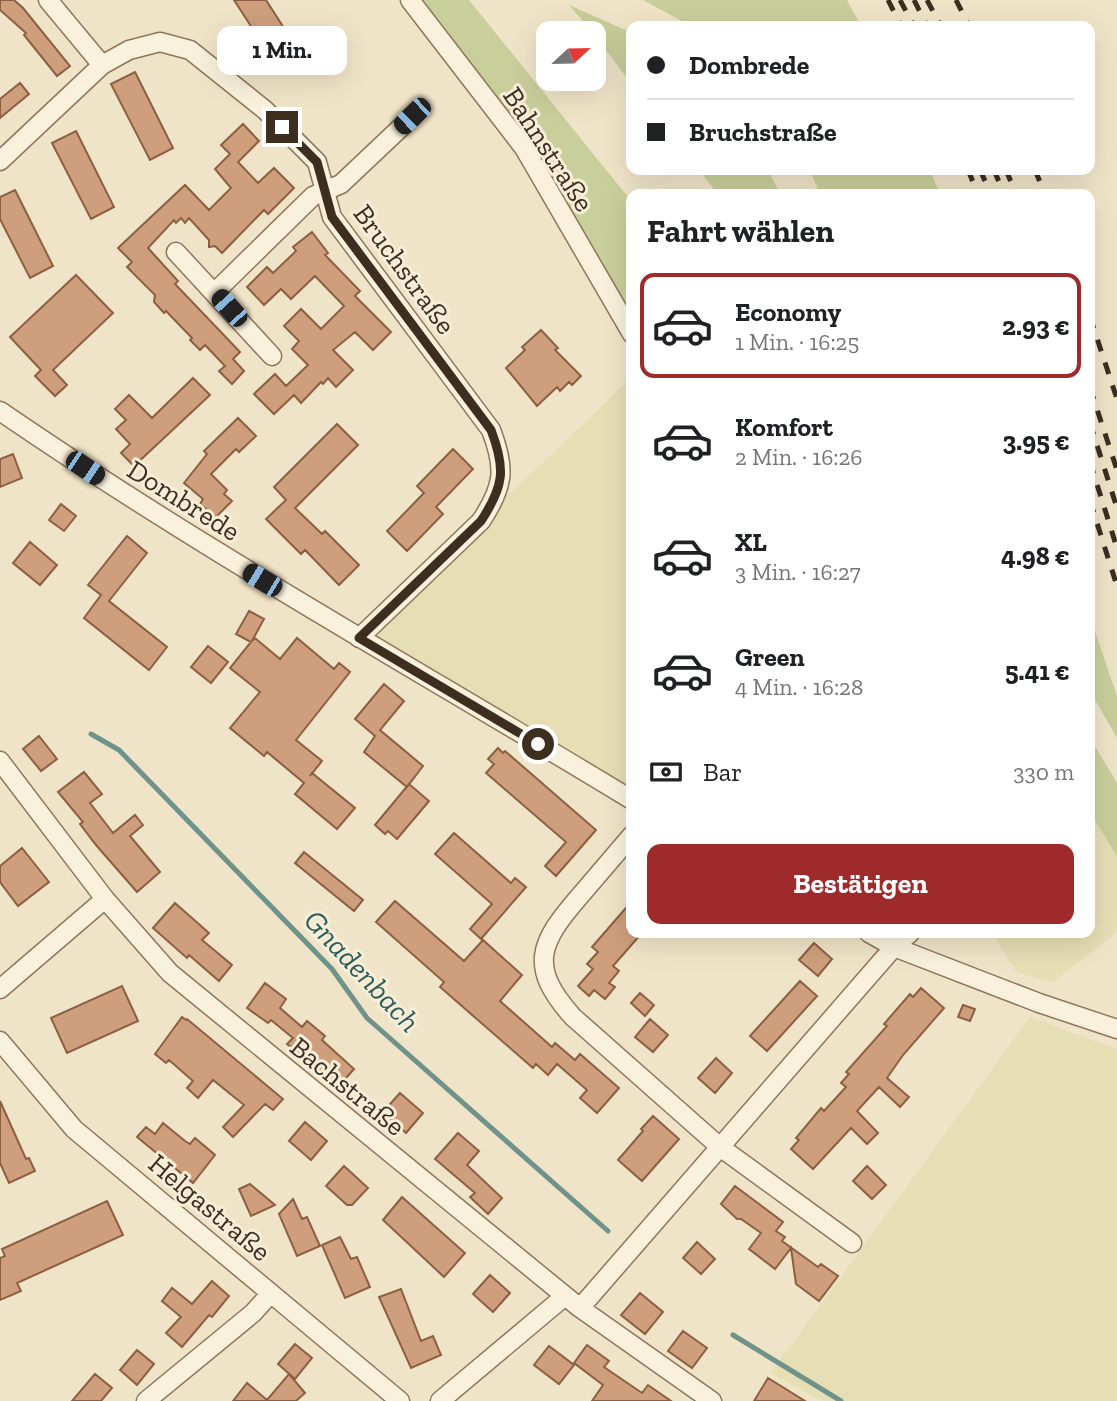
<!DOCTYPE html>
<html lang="de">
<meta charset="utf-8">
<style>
body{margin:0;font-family:"Zilla Slab",serif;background:#f6f6f6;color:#202124;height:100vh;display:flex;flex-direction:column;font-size:26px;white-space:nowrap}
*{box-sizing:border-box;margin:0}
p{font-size:23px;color:#757577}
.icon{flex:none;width:38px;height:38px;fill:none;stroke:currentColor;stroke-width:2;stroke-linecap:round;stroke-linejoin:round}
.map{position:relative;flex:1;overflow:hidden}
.details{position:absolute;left:626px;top:189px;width:469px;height:749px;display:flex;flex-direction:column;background:#fff;border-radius:14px;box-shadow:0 7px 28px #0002}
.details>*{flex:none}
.banner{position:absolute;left:626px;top:21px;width:469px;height:154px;border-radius:14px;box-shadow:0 7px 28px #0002;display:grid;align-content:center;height:154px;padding:0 21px;background:#fff}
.needle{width:46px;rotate:68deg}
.buttons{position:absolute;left:536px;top:21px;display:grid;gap:14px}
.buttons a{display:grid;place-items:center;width:70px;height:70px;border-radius:14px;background:#fff;box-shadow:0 7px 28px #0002;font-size:35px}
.end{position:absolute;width:32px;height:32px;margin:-16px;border:9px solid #3d2e20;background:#fff;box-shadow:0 0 0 4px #fff}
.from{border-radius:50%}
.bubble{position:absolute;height:49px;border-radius:14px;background:#fff;box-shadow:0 7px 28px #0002;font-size:23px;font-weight:800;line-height:49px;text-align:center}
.car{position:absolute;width:21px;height:42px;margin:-21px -10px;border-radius:9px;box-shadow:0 0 5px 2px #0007;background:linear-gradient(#222 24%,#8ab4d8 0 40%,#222 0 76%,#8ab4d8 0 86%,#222 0)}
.banner b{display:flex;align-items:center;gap:24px;height:66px;font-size:26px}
.banner b+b{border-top:2px solid #e0e0e0}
.banner i{width:18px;height:18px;background:#202124}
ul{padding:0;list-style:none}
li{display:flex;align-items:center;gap:21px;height:105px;margin:0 14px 10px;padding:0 7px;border:4px solid transparent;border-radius:14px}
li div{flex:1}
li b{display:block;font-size:26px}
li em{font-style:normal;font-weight:800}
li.current{border-color:#9e2a2b}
li>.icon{width:63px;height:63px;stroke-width:1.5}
h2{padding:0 21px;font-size:32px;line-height:84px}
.pay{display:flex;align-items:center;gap:18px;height:77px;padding:0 21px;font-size:26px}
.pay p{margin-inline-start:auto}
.primary-button{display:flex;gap:14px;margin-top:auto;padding:14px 21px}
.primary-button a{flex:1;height:80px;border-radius:14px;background:#9e2a2b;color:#fff;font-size:28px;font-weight:800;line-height:80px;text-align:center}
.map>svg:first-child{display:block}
</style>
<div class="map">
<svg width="1117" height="1401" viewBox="0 0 1117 1401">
<rect width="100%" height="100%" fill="#f0e4c8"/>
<path fill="#e6deb5" d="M 632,377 L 632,800 L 359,638 Z
M 1090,812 L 1117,857 L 1117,932 L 1052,983 L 1016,972 L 992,933 L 1090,933 Z
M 1030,1017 L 1117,1049 L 1117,1401 L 822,1401 L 771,1373 Z"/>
<path fill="#c9cf9b" d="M 411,0 L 469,0 L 632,202 L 632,332 L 524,148 Z
M 643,0 L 847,0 L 861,26 L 691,26 Z
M 569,5 L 632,33 L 632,85 L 593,33 Z
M 699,170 L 768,170 L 780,194 L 718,194 Z
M 810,170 L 930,170 L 940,194 L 820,194 Z
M 1090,616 L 1117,696 L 1117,738 L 1090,691 Z
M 1090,738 L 1117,783 L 1117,857 L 1090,812 Z"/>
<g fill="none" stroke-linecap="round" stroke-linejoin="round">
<path stroke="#6f938a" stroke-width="5" d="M 91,734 L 119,750 L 332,969 L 367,1018 L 608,1231
M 733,1335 L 841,1401"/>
</g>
<path fill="#cf9f7d" stroke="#8d5f41" stroke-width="2" d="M 0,0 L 14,0 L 23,8 L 70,66 L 57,76 L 24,35 L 26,33 L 0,10 Z
M 234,0 L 266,0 L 289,36 L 267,51 Z
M 135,72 L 173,148 L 150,160 L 111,84 Z
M 20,83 L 29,94 L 0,118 L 0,99 Z
M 243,124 L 259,141 L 238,162 L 258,183 L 274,168 L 294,188 L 268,214 L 264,210 L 222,253 L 215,246 L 209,247 L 209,240 L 189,218 L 185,223 L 181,218 L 176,223 L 174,220 L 148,248 L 178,281 L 175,284 L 240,352 L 233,359 L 244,371 L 232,384 L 219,371 L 225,366 L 205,345 L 200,350 L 190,340 L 192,338 L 166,311 L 164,313 L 154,302 L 155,295 L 127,267 L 132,262 L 118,248 L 185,185 L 209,210 L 231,188 L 215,169 L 230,154 L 221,145 Z
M 76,131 L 114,207 L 91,219 L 52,143 Z
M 15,190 L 53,266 L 30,278 L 0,219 L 0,197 Z
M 312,232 L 328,253 L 325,255 L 360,291 L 355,296 L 391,332 L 373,350 L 355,332 L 333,350 L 353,370 L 336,387 L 328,378 L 323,384 L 321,382 L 301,403 L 294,395 L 274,414 L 254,394 L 275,374 L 286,386 L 308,365 L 292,349 L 299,341 L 284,326 L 301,309 L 321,329 L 344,306 L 315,276 L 291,299 L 281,289 L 264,305 L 247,287 L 267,267 L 273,273 L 296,251 L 293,247 Z
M 76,275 L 113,313 L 53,370 L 67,385 L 55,396 L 35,376 L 41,370 L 10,337 Z
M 541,330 L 558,348 L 555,350 L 581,376 L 572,385 L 569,382 L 560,391 L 557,387 L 537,406 L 506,368 L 525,350 L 522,347 Z
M 193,378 L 210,395 L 134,466 L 121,453 L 130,444 L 116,429 L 126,420 L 115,409 L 129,395 L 152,418 Z
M 238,418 L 256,436 L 239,452 L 236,449 L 211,474 L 227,490 L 224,494 L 232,501 L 216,517 L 200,504 L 203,499 L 184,483 L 207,454 L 204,451 Z
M 337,424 L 358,445 L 295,508 L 322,534 L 325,531 L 359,565 L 339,585 L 305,550 L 301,554 L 266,519 L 286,500 L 274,487 Z
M 453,449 L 473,469 L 436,507 L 443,514 L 407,551 L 387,531 L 424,493 L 417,486 Z
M 13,454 L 22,478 L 0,487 L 0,459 Z
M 61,504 L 76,516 L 64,531 L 49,520 Z
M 127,536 L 147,553 L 109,601 L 167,647 L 149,670 L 84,618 L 101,595 L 88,585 Z
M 30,542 L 57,565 L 40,585 L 13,563 Z
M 249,611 L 264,619 L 252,641 L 255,638 L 280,659 L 297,638 L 334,669 L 339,663 L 350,672 L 296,740 L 322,761 L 310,776 L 312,773 L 355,808 L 337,829 L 295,794 L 304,783 L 267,752 L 264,756 L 230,728 L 260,692 L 230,668 L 251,642 L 236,634 Z
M 208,646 L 228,662 L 211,683 L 191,667 Z
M 384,684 L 404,701 L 380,730 L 423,766 L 407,787 L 364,752 L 375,736 L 355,719 Z
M 39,736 L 57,759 L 41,771 L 23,749 Z
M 498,748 L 503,753 L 505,751 L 596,830 L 556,876 L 545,866 L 566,842 L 486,773 L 494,764 L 488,759 Z
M 84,772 L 102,794 L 90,803 L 113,833 L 135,815 L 143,825 L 130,836 L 160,872 L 137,892 L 96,845 L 80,824 L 83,822 L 58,792 Z
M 409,784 L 429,801 L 397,839 L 388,831 L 385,834 L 375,825 Z
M 454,833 L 511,883 L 515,878 L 526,887 L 481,939 L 470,929 L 492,904 L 435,854 Z
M 22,848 L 49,882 L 18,906 L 0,882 L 0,866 Z
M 304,852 L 363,900 L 354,911 L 295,863 Z
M 395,901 L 464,961 L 483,940 L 522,975 L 500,1001 L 552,1047 L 555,1043 L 575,1060 L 580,1054 L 619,1088 L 597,1113 L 580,1098 L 587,1090 L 557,1064 L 548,1075 L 536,1064 L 533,1068 L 440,987 L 444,982 L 376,922 Z
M 632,901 L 632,933 L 642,933 L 613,966 L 619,971 L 609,983 L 615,987 L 605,999 L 594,990 L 589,996 L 578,986 L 593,969 L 587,964 L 598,952 L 592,947 Z
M 175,903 L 209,933 L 202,940 L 232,965 L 219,981 L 189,955 L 187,958 L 153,928 Z
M 814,943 L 832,959 L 818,976 L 799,960 Z
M 800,981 L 817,996 L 767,1051 L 750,1036 Z
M 265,983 L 286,999 L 280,1008 L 302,1027 L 307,1021 L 325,1036 L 322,1040 L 354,1069 L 338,1087 L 287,1044 L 293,1038 L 271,1020 L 268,1023 L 247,1008 Z
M 122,986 L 138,1021 L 67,1053 L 51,1018 Z
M 921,988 L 944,1008 L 903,1055 L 887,1078 L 909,1097 L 900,1107 L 879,1087 L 857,1111 L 878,1133 L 867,1144 L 851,1128 L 813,1169 L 791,1149 L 799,1140 L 796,1138 L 821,1108 L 824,1111 L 846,1087 L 841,1083 L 849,1074 L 846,1072 L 887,1026 L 884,1024 L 910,994 L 913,997 Z
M 640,993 L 654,1005 L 645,1016 L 631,1003 Z
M 963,1005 L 975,1009 L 970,1021 L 958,1017 Z
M 182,1017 L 186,1020 L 187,1019 L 283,1099 L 273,1110 L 265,1104 L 233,1137 L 223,1127 L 244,1105 L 213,1080 L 198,1098 L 187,1088 L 193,1081 L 169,1060 L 166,1063 L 155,1054 Z
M 650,1019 L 668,1035 L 653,1052 L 635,1037 Z
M 716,1058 L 732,1073 L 715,1093 L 698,1078 Z
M 400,1093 L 423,1113 L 406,1133 L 383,1112 Z
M 0,1101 L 26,1159 L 29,1158 L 35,1171 L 9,1183 L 0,1163 Z
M 653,1116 L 679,1139 L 642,1181 L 618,1160 L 643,1131 L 641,1129 Z
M 305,1122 L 327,1141 L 311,1160 L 289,1141 Z
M 163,1123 L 185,1141 L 190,1144 L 195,1138 L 215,1155 L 193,1183 L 137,1137 L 146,1127 L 155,1134 Z
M 458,1133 L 479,1151 L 467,1165 L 502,1198 L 488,1214 L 470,1197 L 475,1193 L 435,1159 Z
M 344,1166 L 368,1188 L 352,1205 L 347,1205 L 326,1186 Z
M 867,1166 L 886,1185 L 872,1199 L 853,1181 Z
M 250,1184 L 275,1205 L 251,1216 L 239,1189 Z
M 735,1186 L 783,1222 L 776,1231 L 785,1237 L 782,1241 L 818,1267 L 821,1264 L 838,1276 L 819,1301 L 796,1284 L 791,1248 L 775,1269 L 749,1249 L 761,1233 L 741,1219 L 737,1219 L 721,1204 Z
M 402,1197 L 465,1253 L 444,1277 L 383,1220 Z
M 293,1199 L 302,1219 L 307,1217 L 320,1246 L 297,1256 L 279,1214 Z
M 107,1201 L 123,1235 L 17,1283 L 21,1291 L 0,1300 L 0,1258 L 5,1256 L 2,1249 Z
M 340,1237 L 351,1259 L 357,1257 L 370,1287 L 345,1298 L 322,1245 Z
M 697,1242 L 715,1259 L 701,1274 L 683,1258 Z
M 490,1275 L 510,1293 L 493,1312 L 473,1294 Z
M 212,1281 L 229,1296 L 212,1317 L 209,1315 L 182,1347 L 166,1333 L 181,1317 L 162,1301 L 172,1288 L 192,1304 Z
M 401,1289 L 421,1341 L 433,1336 L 441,1355 L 411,1368 L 379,1297 Z
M 640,1293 L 663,1312 L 645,1334 L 621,1315 Z
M 683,1331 L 707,1348 L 692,1368 L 668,1351 Z
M 295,1344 L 312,1358 L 295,1379 L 278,1364 Z
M 587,1345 L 609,1361 L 604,1367 L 642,1393 L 648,1385 L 671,1401 L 592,1401 L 603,1385 L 574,1363 Z
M 549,1346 L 574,1365 L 559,1384 L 534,1365 Z
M 137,1350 L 154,1364 L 137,1385 L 120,1370 Z
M 95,1374 L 112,1388 L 101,1401 L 72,1401 Z
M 289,1374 L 305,1393 L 296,1401 L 233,1401 L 247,1383 L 267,1400 Z
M 768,1378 L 805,1401 L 754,1401 Z"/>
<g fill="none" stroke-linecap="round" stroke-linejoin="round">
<g stroke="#8d765c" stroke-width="21">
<path id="minor" d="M 48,0 L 102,65
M 410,0 L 524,148 L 632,334
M 0,161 L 102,65 L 129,50 L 160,42 L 190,50 L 265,110 L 317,162 L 332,217 L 491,430 C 506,469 504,486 481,521 L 359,638
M 176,252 L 272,356
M 215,292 L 313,196 L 341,184 L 413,116
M 0,411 C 204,551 420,671 632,800
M 0,761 L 105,899 L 170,973 L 580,1308 L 712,1401
M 632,835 C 614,856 597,876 579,897 C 539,943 528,967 573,1017 L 720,1147 L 852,1243
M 869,933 L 894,947 L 1039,1003 L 1117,1029
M 0,989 L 105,899
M 0,1041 L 74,1129 L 400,1401
M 580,1308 L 894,947 L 910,933
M 146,1401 L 253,1313 L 271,1293
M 440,1401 L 565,1296"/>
</g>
<use href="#minor" stroke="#faf1dc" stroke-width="18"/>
<path stroke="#3d2e20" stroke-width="5" stroke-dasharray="12 12" stroke-linecap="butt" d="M 888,0 L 901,26
M 900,0 L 914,26
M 914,0 L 927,26
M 927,0 L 941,26
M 956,0 L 969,26
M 968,170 L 978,194
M 980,170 L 991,194
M 994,170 L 1004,194
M 1006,170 L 1016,194
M 1035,170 L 1045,194
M 1090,317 L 1117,399
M 1090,388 L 1117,470
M 1090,423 L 1117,508
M 1090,462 L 1117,548
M 1090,501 L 1117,586"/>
</g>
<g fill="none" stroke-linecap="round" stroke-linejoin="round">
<path stroke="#3d2e20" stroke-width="9" d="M 282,127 L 317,162 L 332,217 L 491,430 C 506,469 504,486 481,521 L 359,638 L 538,744"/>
</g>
<g text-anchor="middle" stroke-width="6" stroke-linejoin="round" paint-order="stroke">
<g font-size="28" fill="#3d2e20" stroke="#f7eed8">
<text transform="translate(549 149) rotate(57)" y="10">Bahnstraße</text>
<text transform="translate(405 269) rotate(54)" y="10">Bruchstraße</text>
<text transform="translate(184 500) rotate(32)" y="10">Dombrede</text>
<text transform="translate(348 1086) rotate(39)" y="10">Bachstraße</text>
<text transform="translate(210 1207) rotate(40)" y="10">Helgastraße</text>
</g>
<g font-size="30" font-style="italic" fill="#2f5d5a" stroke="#f7eed8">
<text transform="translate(362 971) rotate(47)" y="10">Gnadenbach</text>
</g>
</g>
</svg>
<div class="buttons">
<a><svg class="needle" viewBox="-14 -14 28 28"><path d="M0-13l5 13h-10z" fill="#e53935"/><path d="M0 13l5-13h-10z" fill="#757577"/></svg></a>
</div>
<i class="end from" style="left:538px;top:744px"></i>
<i class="end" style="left:282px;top:127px"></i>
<div class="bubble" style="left:217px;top:26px;width:130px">1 Min.</div>
<i class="car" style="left:412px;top:116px;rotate:226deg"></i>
<i class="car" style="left:229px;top:308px;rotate:318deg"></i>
<i class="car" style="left:85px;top:468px;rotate:124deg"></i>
<i class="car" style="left:262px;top:580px;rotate:301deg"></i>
<div class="banner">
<b><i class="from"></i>Dombrede</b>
<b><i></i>Bruchstraße</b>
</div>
<section class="details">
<h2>Fahrt wählen</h2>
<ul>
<li class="current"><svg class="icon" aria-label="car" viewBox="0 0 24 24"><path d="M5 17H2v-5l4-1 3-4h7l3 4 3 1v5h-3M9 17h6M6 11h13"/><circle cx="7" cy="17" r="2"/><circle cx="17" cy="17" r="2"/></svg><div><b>Economy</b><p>1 Min. · 16:25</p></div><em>2.93 €</em></li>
<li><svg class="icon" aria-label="car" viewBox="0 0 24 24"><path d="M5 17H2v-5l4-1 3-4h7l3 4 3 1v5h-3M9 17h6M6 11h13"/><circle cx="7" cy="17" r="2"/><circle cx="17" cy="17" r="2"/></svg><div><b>Komfort</b><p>2 Min. · 16:26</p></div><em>3.95 €</em></li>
<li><svg class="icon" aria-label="car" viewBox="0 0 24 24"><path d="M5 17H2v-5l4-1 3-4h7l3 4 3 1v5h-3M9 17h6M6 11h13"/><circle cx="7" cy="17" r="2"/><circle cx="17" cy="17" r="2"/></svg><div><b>XL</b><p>3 Min. · 16:27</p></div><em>4.98 €</em></li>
<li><svg class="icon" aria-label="car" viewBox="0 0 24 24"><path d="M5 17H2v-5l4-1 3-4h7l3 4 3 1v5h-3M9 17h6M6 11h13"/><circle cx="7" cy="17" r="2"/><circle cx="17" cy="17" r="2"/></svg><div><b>Green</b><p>4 Min. · 16:28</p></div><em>5.41 €</em></li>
</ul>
<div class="pay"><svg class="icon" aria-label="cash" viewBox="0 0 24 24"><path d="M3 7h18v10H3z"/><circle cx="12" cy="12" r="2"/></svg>Bar<p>330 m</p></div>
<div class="primary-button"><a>Bestätigen</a></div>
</section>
</div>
